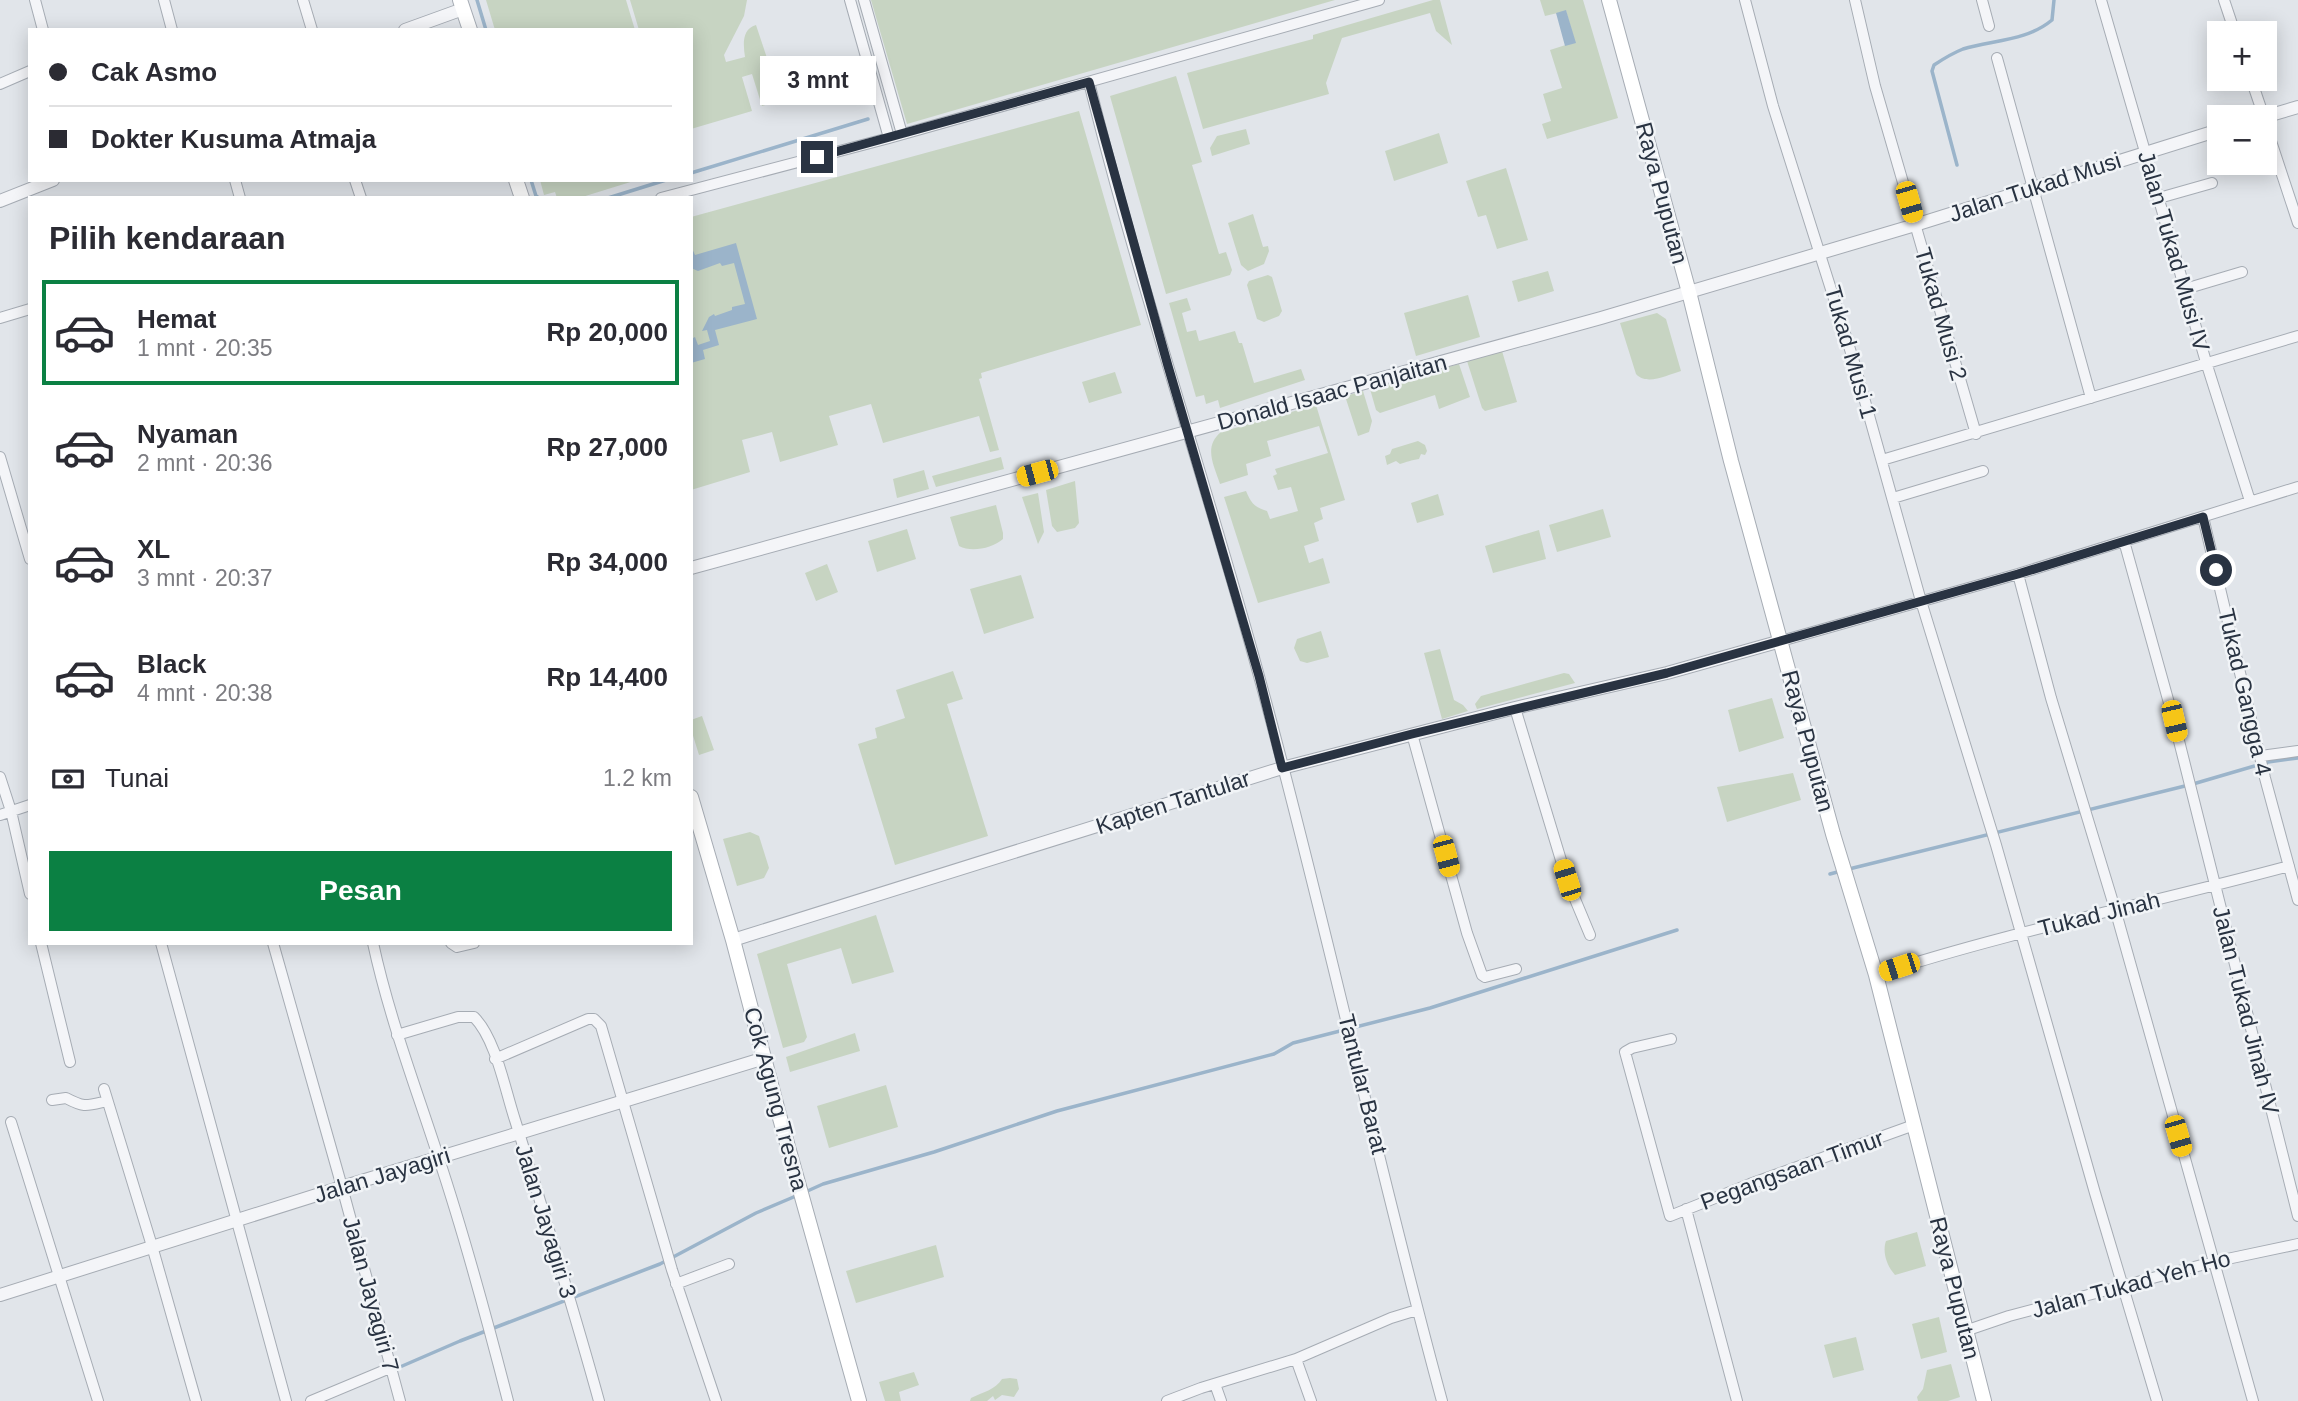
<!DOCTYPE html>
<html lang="id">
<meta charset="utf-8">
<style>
body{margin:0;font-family:Helvetica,sans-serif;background:#f7f7f7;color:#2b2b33;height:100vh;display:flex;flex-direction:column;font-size:26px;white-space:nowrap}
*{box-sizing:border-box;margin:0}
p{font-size:23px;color:#7c7c81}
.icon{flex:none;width:38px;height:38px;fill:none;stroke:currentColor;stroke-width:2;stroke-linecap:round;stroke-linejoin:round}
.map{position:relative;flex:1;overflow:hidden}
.side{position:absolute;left:28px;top:196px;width:665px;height:749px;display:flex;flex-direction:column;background:#fff;border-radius:0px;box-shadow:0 4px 18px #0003}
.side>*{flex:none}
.top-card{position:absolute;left:28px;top:28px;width:665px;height:154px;border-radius:0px;box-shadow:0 4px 18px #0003;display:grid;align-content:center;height:154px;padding:0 21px;background:#fff}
.controls{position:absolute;left:2207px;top:21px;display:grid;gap:14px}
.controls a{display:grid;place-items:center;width:70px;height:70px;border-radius:0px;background:#fff;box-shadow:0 4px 18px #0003;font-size:35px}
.end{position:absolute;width:32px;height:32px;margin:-16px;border:9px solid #293342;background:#fff;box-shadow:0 0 0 4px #fff}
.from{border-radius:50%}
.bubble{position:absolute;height:49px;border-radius:0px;background:#fff;box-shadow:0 4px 18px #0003;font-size:23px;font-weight:700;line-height:49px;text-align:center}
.car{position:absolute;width:21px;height:42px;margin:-21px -10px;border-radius:9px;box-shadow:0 0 5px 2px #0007;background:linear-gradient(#f5c518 24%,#345 0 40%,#f5c518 0 76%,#345 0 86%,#f5c518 0)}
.top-card b{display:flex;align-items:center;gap:24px;height:66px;font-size:26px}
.top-card b+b{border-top:2px solid #e1e1e2}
.top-card i{width:18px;height:18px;background:#2b2b33}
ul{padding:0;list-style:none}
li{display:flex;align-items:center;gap:21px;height:105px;margin:0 14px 10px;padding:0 7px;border:4px solid transparent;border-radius:0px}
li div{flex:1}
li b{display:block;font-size:26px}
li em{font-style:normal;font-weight:700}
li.selected{border-color:#0b8043}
li>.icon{width:63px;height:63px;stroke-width:1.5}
h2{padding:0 21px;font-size:32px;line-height:84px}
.pay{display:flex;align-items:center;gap:18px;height:77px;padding:0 21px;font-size:26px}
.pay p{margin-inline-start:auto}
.action{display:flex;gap:14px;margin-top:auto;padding:14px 21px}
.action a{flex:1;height:80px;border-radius:0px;background:#0b8043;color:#fff;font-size:28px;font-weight:700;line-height:80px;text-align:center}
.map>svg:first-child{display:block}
</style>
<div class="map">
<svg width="2298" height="1401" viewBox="0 0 2298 1401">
<rect width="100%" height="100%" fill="#e1e5ea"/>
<path fill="#c7d4c2" d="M 486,0 L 626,0 L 635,30 L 495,30 Z
M 630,0 L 747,0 L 744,16 L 724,55 L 726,62 L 745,57 C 743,44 742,29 756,25 L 781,100 L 762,106 L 752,74 L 742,77 L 752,111 L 691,129 L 691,30 L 639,30 Z
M 871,0 L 1335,0 L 907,124 Z
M 1433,0 L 1440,0 L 1452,45 L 1436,31 L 1430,13 L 1342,38 L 1326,83 L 1329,94 L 1203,129 L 1187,73 L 1313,39 L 1313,35 Z
M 1540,0 L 1583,0 L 1618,118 L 1547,139 L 1542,124 L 1551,121 L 1543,94 L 1562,88 L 1550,50 L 1575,42 L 1566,11 L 1545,16 Z
M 1176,76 L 1202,162 L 1192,165 L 1219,254 L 1226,252 L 1232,270 L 1230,275 L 1166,294 L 1110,96 Z
M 1079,111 L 1141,325 L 981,373 L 982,378 L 979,379 L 999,450 L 990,452 L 979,416 L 883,443 L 871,404 L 829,416 L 838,445 L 780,462 L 772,432 L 742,440 L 750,472 L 691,490 L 691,217 Z
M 1246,129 L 1250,144 L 1212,156 L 1210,148 L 1217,136 Z
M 1439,133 L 1448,163 L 1394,181 L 1385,151 Z
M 1506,168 L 1528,240 L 1497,249 L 1486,215 L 1478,217 L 1466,181 Z
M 540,180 L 637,180 L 579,198 L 557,198 L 555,192 L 544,195 Z
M 1253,214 L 1263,247 L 1268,246 L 1269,251 L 1264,264 L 1248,271 L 1241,265 L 1228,223 Z
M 1548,271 L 1554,291 L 1518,302 L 1512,281 Z
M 1268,275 L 1272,277 L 1282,311 L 1279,316 L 1264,322 L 1257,319 L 1247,285 L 1249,281 Z
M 1468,295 L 1480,337 L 1416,356 L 1404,313 Z
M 1187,298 L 1191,310 L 1182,313 L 1187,332 L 1196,330 L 1199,341 L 1235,331 L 1239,343 L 1242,343 L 1254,383 L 1301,369 L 1305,380 L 1220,408 L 1218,400 L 1206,404 L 1204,395 L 1196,397 L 1169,303 Z
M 1657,313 L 1666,319 L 1681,371 C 1667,375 1647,386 1636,374 L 1620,323 Z
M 1502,351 L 1517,402 L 1485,411 L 1482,408 L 1467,361 Z
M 1459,364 L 1470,397 L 1439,409 L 1435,395 L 1380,413 L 1376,410 L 1370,389 Z
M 1115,372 L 1122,393 L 1089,403 L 1082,382 Z
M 1363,391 L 1372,421 L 1369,432 L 1358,436 L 1345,396 Z
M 1316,405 L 1345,500 L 1320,508 L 1323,519 L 1314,523 L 1319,541 L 1304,546 L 1309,563 L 1323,558 L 1330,583 L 1258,603 L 1224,497 L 1246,491 C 1251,503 1254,507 1267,511 L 1270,519 L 1298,511 L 1291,487 L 1278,490 L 1273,476 L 1277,474 L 1275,469 L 1328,453 L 1319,426 L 1267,441 L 1271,456 L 1246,464 L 1248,475 L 1220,484 C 1214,465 1203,447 1221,432 Z
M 1418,441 L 1425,445 L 1427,451 L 1425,455 L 1421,454 L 1419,459 C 1411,460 1407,462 1400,464 L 1396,461 L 1387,465 L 1385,456 L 1390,454 L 1392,449 Z
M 1001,457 L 1004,469 L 936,487 L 932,476 Z
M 924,470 L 929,489 L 897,498 L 893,479 Z
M 1075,481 L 1079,523 L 1075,528 L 1057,532 L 1052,526 L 1046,490 Z
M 1038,493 L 1044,532 L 1038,544 L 1022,497 Z
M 1438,494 L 1444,515 L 1417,523 L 1411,503 Z
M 996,505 L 1003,533 L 1003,539 C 992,548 972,553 959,546 L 950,517 Z
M 1603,509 L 1611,537 L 1557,552 L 1549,525 Z
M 907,529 L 916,559 L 877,572 L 868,541 Z
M 1539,530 L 1546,559 L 1493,573 L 1485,546 Z
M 827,564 L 838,592 L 816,601 L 805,573 Z
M 1021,575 L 1034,618 L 984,634 L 970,589 Z
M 1321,631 L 1329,657 L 1307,663 L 1300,661 L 1294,648 L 1297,639 Z
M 1440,649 L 1454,700 L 1463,705 L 1468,711 L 1442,719 L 1424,653 Z
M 953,671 L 963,699 L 947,704 L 988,836 L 895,865 L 858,744 L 877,738 L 875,728 L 905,718 L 896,690 Z
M 1564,673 L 1569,674 L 1575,683 L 1477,709 L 1475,704 L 1481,696 Z
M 1772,698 L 1784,738 L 1739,752 L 1728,710 Z
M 702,716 L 714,750 L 699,755 L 691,729 L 691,720 Z
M 1793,773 L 1801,800 L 1727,822 L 1717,787 Z
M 750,832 L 759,836 L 769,868 L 764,878 L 737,886 L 723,839 Z
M 876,915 L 894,972 L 852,984 L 841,948 L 787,964 L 807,1037 L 804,1042 L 783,1048 L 757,954 Z
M 855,1033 L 860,1051 L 790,1072 L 786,1057 Z
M 886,1085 L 898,1127 L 829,1148 L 817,1106 Z
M 1917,1232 L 1926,1266 L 1895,1275 C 1887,1266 1882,1252 1886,1241 Z
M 936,1245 L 944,1277 L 856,1303 L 846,1271 Z
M 1939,1317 L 1947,1352 L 1921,1359 L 1912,1324 Z
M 1856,1337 L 1864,1370 L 1833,1378 L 1824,1345 Z
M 1951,1364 L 1960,1397 L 1948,1401 L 1918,1401 L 1917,1397 L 1923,1389 L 1927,1370 Z
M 914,1372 L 919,1385 L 899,1392 L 901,1401 L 885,1401 L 879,1382 Z
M 1010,1378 L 1017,1379 L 1019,1389 L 1014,1397 L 1002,1395 L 995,1400 L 993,1396 L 987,1401 L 970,1401 L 971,1398 C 983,1392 995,1390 1002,1379 Z"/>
<path fill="#9bb4ca" d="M 1566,10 L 1576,43 L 1565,46 L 1556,13 Z
M 736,243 L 757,319 L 715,330 L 719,345 L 703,350 L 705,359 L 691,363 L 691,339 L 695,337 L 698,345 L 710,341 L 707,330 L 702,331 L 709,317 L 714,314 L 715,316 L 732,310 L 732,307 L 745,304 L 734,263 L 722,266 L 720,263 L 698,271 L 691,268 L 691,246 L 695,255 Z"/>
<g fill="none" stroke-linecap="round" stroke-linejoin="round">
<path stroke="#9bb4ca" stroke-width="3.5" d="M 477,0 L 486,30
M 1957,165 L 1932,71 L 1934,65 C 1943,59 1953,53 1963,49 C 1993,40 2027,41 2052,20 L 2054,0
M 691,173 L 868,119
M 531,180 L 536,196 L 539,198
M 608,198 L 666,180
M 1849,869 L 2193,784 L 2268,762 L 2298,758
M 1830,874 L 1841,871
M 803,1193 L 823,1184 L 934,1152 L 1057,1111 L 1274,1054 L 1293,1043 L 1430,1008 L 1677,930
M 393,1370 L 460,1341 L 660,1264 L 756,1213 L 796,1196"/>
<g stroke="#a6acb4" stroke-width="12">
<path id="minor" d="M 35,0 L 43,30
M 164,0 L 172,30
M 303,0 L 312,30
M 850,0 L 889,138
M 864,0 L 902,134
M 1745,0 L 1773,106 L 1854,362 L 1921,601 L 1996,845 L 2095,1193 L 2157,1401
M 1855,0 L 1875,86 L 1976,434
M 1982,0 L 1989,26
M 2101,0 L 2206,362 L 2250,501
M 2224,0 L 2235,33
M 1997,58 L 2091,398
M 2251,79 L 2264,117
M 1089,82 C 1138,282 1205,477 1259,676 C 1325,916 1376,1160 1442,1401
M 0,84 L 30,71
M 2264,120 L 2298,223
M 235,180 L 240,198
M 355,180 L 361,198
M 661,198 L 889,138 L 1379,0
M 2159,198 L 2212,183
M 2185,289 L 2242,272
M 0,318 L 30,309
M 0,457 L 30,559
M 1882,460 L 2298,336
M 1893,498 L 1983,471
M 2203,517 L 2265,778 L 2298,900
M 2124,541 L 2174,721 L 2298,1216
M 2018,574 L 2051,698 L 2115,909 L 2253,1401
M 1781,641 L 2018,574 L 2298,487
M 1515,708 L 1567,880 L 1590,935
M 1412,734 L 1467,933 L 1482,975 L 1485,977 L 1516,969
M 2261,756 L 2298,751
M 0,777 L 11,811 L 30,894
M 0,815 L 30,805
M 41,943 L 70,1062
M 161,943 L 286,1401
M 273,943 L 342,1187 L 400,1401
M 373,943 C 389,1017 415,1085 438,1156 C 465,1237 487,1319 508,1401
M 451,943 L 457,947 L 474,943
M 1876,975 C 2011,931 2152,903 2289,866
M 397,1035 L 458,1017 L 474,1017 C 496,1039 505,1090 515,1120 C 544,1213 573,1307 599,1401
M 1671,1039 L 1632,1048 L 1625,1052 L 1670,1216 L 1750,1184 L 1914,1125
M 495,1059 L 588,1019 L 594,1019 L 601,1026 L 672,1270 L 716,1401
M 104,1089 L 152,1246 L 196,1401
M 52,1100 L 66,1098 C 85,1108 86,1106 107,1101
M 11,1122 L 98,1401
M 1686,1209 L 1737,1401
M 676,1284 L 729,1264
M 1965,1331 L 2009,1316 L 2213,1262 L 2298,1244
M 1296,1359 L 1311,1401
M 1215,1384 L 1221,1401
M 311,1401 L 390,1368
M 1167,1401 L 1201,1388 L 1296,1359 L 1391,1318 L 1417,1310"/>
</g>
<g stroke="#a6acb4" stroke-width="14">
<path id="tertiary" d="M 405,30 L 463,9
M 2264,117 L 2298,107
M 0,201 L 53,180
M 691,568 L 1601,318 L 1915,225 L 2219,130
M 733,940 L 1282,768 L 1515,708 L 1667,673 L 1781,641
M 0,1295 L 342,1187 L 765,1058"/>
</g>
<g stroke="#a6acb4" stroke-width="16">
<path id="secondary" d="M 460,0 L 470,30
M 1609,0 L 1690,296 L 1731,461 L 1833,834 L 1876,975 L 1984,1401
M 516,180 L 522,198
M 691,797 L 733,940 L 778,1111 L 859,1401"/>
</g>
<use href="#minor" stroke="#f4f5f8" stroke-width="10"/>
<use href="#tertiary" stroke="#f4f5f8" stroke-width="12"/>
<use href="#secondary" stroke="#fff" stroke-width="14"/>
</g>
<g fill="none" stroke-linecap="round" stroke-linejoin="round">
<path stroke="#293342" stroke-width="9" d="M 817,157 L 1089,82 L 1168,366 L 1259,676 L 1282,768 L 1412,734 L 1667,673 L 2018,574 L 2203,517 L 2216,570"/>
</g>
<g text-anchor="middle" stroke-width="5" stroke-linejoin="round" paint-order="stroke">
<g font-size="23" fill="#293342" stroke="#f1f4f7">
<text transform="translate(2035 187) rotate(-18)" y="8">Jalan Tukad Musi</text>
<text transform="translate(1662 193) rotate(75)" y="8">Raya Puputan</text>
<text transform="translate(2174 251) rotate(74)" y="8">Jalan Tukad Musi IV</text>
<text transform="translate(1941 314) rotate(74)" y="8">Tukad Musi 2</text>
<text transform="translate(1851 352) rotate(74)" y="8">Tukad Musi 1</text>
<text transform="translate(1332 392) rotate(-15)" y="8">Donald Isaac Panjaitan</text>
<text transform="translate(2245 692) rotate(77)" y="8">Tukad Gangga 4</text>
<text transform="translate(1808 741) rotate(75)" y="8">Raya Puputan</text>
<text transform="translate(1173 802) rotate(-18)" y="8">Kapten Tantular</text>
<text transform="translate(2099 914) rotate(-14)" y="8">Tukad Jinah</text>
<text transform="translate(2246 1010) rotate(76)" y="8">Jalan Tukad Jinah IV</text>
<text transform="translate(1363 1084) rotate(76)" y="8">Tantular Barat</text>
<text transform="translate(776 1099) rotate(75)" y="8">Cok Agung Tresna</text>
<text transform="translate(1792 1170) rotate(-20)" y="8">Pegangsaan Timur</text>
<text transform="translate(382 1175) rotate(-17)" y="8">Jalan Jayagiri</text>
<text transform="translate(546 1221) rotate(73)" y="8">Jalan Jayagiri 3</text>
<text transform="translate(2131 1284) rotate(-15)" y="8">Jalan Tukad Yeh Ho</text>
<text transform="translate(1955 1288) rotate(76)" y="8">Raya Puputan</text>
<text transform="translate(371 1294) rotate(75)" y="8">Jalan Jayagiri 7</text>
</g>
</g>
</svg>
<div class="controls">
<a>+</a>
<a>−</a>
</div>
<i class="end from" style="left:2216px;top:570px"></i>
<i class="end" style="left:817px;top:157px"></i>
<div class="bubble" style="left:760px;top:56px;width:116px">3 mnt</div>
<i class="car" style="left:1909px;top:202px;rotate:164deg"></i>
<i class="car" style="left:1037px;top:473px;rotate:255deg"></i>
<i class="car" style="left:2174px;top:721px;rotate:167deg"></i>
<i class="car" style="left:1446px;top:856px;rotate:165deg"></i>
<i class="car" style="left:1567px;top:880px;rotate:343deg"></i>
<i class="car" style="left:1899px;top:967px;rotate:252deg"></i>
<i class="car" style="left:2178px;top:1136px;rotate:164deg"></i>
<div class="top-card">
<b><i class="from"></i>Cak Asmo</b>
<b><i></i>Dokter Kusuma Atmaja</b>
</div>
<section class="side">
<h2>Pilih kendaraan</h2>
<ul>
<li class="selected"><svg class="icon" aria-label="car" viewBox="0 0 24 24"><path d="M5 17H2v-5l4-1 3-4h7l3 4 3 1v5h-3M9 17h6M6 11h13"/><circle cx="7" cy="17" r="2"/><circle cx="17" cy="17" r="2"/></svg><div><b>Hemat</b><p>1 mnt · 20:35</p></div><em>Rp 20,000</em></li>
<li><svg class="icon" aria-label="car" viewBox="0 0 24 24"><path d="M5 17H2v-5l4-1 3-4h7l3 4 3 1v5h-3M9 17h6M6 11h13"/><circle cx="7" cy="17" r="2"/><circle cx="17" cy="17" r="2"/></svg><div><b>Nyaman</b><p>2 mnt · 20:36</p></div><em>Rp 27,000</em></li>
<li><svg class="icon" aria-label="car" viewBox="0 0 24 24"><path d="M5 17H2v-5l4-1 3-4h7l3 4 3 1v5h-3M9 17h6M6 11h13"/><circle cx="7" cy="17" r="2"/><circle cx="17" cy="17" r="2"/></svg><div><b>XL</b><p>3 mnt · 20:37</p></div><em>Rp 34,000</em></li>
<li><svg class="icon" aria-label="car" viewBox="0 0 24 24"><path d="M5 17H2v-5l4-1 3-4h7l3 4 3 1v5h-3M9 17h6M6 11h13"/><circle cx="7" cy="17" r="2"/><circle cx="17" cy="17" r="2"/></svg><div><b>Black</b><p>4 mnt · 20:38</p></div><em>Rp 14,400</em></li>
</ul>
<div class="pay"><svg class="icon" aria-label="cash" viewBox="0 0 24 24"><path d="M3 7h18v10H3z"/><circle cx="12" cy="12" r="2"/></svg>Tunai<p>1.2 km</p></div>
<div class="action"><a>Pesan</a></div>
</section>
</div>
